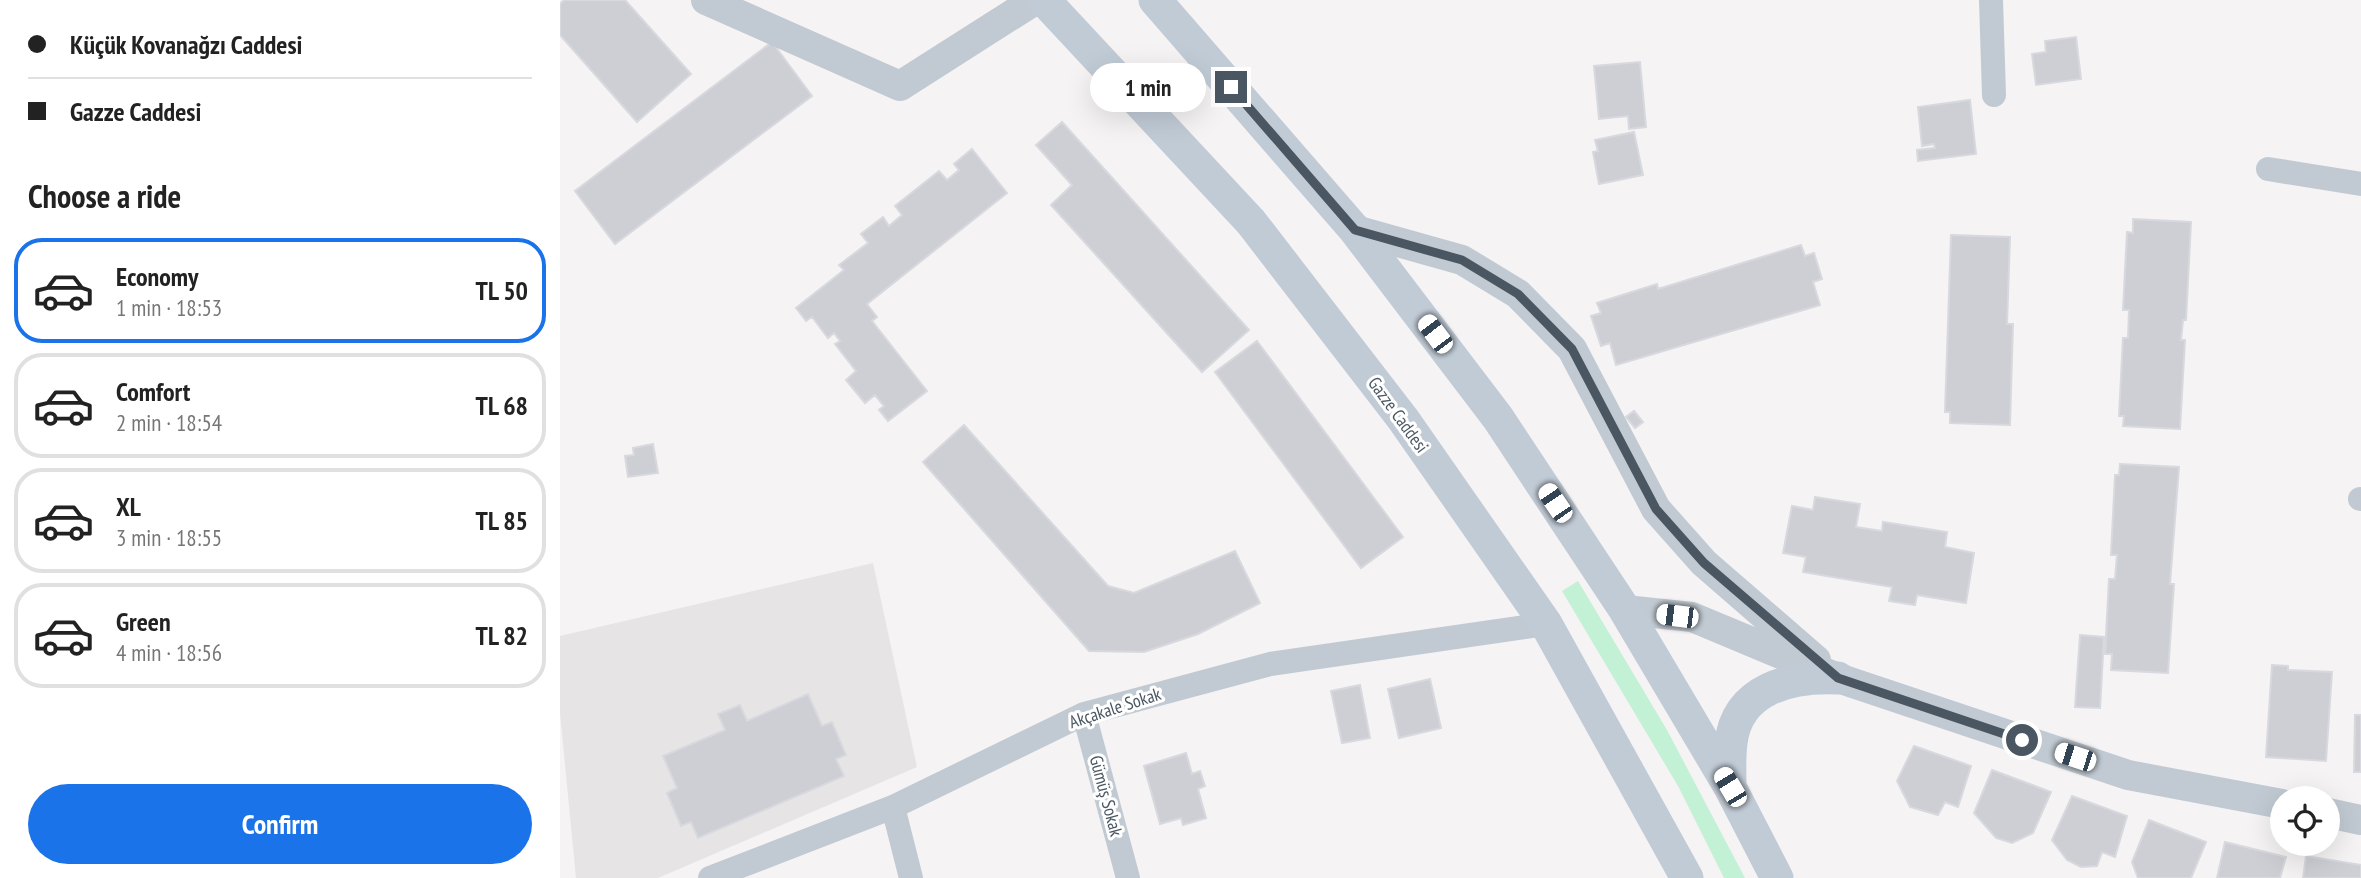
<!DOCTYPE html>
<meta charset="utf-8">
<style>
body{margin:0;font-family:"PT Sans Narrow",sans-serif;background:#f2f2f2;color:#222;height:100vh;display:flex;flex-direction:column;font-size:26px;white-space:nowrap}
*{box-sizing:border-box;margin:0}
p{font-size:23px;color:#767676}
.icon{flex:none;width:38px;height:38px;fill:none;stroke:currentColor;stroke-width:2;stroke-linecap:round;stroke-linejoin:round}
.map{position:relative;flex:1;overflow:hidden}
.sheet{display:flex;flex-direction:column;background:#fff;width:560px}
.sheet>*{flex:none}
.guide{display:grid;align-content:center;height:154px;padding:0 28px;background:#fff}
.fabs{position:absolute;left:1710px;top:786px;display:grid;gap:14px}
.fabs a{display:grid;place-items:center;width:70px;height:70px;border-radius:50%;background:#fff;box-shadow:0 7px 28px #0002;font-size:35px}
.end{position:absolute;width:32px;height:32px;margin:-16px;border:9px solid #4a5661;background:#fff;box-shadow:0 0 0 4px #fff}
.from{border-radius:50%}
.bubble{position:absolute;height:49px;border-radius:24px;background:#fff;box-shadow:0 7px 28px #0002;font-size:23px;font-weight:800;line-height:49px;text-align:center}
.car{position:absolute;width:21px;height:42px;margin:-21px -10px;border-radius:9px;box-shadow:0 0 5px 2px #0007;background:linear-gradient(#fff 24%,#345 0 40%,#fff 0 76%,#345 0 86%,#fff 0)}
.guide b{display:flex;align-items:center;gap:24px;height:66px;font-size:26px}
.guide b+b{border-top:2px solid #e0e0e0}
.guide i{width:18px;height:18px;background:#222}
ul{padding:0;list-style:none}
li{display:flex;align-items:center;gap:21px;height:105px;margin:0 14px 10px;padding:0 14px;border:4px solid #e0e0e0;border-radius:28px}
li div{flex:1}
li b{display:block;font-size:26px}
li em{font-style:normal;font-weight:800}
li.active{border-color:#1a73e8}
li>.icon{width:63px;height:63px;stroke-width:1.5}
h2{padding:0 28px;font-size:32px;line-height:84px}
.button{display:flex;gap:14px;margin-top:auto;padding:14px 28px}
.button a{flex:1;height:80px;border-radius:42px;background:#1a73e8;color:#fff;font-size:28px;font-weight:800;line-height:80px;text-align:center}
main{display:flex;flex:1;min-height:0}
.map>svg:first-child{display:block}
</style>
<main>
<section class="sheet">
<div class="guide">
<b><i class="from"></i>Küçük Kovanağzı Caddesi</b>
<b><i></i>Gazze Caddesi</b>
</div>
<h2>Choose a ride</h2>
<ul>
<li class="active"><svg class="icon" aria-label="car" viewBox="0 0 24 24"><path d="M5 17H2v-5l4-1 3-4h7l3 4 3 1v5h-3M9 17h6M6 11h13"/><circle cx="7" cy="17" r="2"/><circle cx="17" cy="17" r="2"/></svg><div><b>Economy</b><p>1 min · 18:53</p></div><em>TL 50</em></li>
<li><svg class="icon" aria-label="car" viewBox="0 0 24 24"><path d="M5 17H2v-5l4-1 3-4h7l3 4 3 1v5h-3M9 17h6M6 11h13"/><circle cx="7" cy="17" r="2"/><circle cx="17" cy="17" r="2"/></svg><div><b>Comfort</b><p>2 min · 18:54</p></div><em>TL 68</em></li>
<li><svg class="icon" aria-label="car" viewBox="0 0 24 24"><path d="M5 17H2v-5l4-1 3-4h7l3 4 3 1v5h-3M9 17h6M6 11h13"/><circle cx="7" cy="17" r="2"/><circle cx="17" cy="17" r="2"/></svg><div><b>XL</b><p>3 min · 18:55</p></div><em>TL 85</em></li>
<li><svg class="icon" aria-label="car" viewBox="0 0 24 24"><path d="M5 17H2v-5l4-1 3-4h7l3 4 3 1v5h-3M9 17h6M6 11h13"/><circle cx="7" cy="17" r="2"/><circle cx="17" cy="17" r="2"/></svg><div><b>Green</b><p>4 min · 18:56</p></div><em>TL 82</em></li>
</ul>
<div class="button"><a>Confirm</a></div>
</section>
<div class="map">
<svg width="1801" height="878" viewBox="0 0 1801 878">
<rect width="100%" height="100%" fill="#f5f3f3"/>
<path fill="#e6e4e5" d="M 313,563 L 357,767 L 98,878 L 16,878 L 0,713 L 0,636 Z"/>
<path fill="#c3f1d5" d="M 1018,581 L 1107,730 L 1185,878 L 1164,878 L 1118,786 L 1002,591 Z"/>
<path fill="#cdcfd5" stroke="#d7d9de" stroke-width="2" d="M 4,0 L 65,0 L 131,74 L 77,122 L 0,35 L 0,4 Z
M 1516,37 L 1521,79 L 1476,85 L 1472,54 L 1486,52 L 1485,41 Z
M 212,42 L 252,96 L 55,244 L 15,191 Z
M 1080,62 L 1086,127 L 1069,129 L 1068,116 L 1039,119 L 1034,66 Z
M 1410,100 L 1416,154 L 1358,161 L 1357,150 L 1375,148 L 1374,144 L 1362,146 L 1358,107 Z
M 502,122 L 689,330 L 642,372 L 491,205 L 512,185 L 476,145 Z
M 1074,132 L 1083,175 L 1039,184 L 1033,152 L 1038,151 L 1035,140 Z
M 412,149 L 447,193 L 307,304 L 317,317 L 312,321 L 367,391 L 328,421 L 319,410 L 324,406 L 315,395 L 305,403 L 286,380 L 296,371 L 275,344 L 280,341 L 274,333 L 268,338 L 252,317 L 246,321 L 236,308 L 284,270 L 279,265 L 308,243 L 301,234 L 323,217 L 329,226 L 342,215 L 335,206 L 379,171 L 387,180 L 399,170 L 394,164 Z
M 1573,219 L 1631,222 L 1626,320 L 1623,320 L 1621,340 L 1625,340 L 1620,429 L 1563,426 L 1564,416 L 1559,416 L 1563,338 L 1568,338 L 1569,310 L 1563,310 L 1567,232 L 1573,233 Z
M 1391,235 L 1450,237 L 1447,324 L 1453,324 L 1450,425 L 1390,423 L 1390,412 L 1385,412 Z
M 1241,245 L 1245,256 L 1254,253 L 1262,279 L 1253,282 L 1260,305 L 1056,365 L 1050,343 L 1041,346 L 1031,316 L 1041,313 L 1037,303 L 1097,284 L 1098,289 Z
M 697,341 L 843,537 L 801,568 L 655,372 Z
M 1074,411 L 1083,422 L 1075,428 L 1066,417 Z
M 404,425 L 548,586 L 574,593 L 675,551 L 700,603 L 638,634 L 584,652 L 529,651 L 363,462 Z
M 93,444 L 98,473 L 68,477 L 65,456 L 74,455 L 73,448 Z
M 1560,464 L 1619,467 L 1610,584 L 1614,584 L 1608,673 L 1551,670 L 1552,654 L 1545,654 L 1549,579 L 1555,579 L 1557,555 L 1551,555 L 1555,475 L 1559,475 Z
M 1255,497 L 1300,504 L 1296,527 L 1322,531 L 1323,522 L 1387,532 L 1385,547 L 1414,553 L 1406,603 L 1357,595 L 1355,605 L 1329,601 L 1332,587 L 1243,572 L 1246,557 L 1223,553 L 1232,506 L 1253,510 Z
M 1520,635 L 1544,637 L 1540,708 L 1515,707 Z
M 1712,665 L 1728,666 L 1728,670 L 1772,672 L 1766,761 L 1706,757 Z
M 870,679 L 881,728 L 839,738 L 828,689 Z
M 800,685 L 810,738 L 782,743 L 771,691 Z
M 248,694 L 262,726 L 272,722 L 286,755 L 276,759 L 284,776 L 138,838 L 131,822 L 121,826 L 107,793 L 117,788 L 103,756 L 165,730 L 158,714 L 180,705 L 187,721 Z
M 1795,715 L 1801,715 L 1801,772 L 1794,772 Z
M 1354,746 L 1411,766 L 1398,807 L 1385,802 L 1378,815 L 1350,807 L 1337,781 Z
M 626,753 L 632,774 L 640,771 L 645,786 L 638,789 L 646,818 L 623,825 L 621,818 L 600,824 L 584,766 Z
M 1432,770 L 1491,792 L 1473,833 L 1452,843 L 1436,838 L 1414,813 Z
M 1512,796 L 1567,816 L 1555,857 L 1542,852 L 1537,866 L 1521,867 L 1507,860 L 1492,840 Z
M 1589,820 L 1646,842 L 1631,878 L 1578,878 L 1572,862 Z
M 1665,842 L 1726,857 L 1720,878 L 1657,878 Z
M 1746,856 L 1801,865 L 1801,878 L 1743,878 Z"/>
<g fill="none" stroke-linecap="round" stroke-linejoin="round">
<path stroke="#c1cad2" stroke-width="24" d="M 1431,0 L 1434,95
M 1708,169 L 1801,184
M 1800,499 L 1801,499
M 524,714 L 568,878
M 333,807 L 351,878
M 150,878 L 333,807 L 524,714 L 710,664 L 986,624"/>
<path stroke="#c1cad2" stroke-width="30" d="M 146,0 L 340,86 L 475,0
M 795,230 L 902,260 L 958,294 L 1012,349 L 1096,509 L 1144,563 L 1256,660
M 1065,610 L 1132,617 L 1278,678 L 1568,775 L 1722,804
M 1768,813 L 1801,820"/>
<path stroke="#c1cbd6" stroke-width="33" d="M 484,0 L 691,222 L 843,419 L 986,624 L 1127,878
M 595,0 L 795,230 L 938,418 L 1065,610 L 1170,787 L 1217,878
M 1170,787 C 1170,773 1169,758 1171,743 C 1177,688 1231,676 1278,678"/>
</g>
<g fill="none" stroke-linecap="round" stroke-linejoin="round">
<path stroke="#4a5661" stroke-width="9" d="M 671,87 L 795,230 L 902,260 L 958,294 L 1012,349 L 1096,509 L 1144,563 L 1278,678 L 1462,740"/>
</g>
<g text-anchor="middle" stroke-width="6" stroke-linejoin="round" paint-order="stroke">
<g font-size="18" fill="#4a5661" stroke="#fff">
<text transform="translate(838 415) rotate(54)" y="6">Gazze Caddesi</text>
<text transform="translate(555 708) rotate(-18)" y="6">Akçakale Sokak</text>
<text transform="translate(546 796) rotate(75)" y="6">Gümüş Sokak</text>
</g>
</g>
</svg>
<div class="fabs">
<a><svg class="icon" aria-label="locate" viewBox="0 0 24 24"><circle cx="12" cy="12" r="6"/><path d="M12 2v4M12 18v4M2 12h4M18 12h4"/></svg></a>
</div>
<i class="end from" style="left:1462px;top:740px"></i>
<i class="end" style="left:671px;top:87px"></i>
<div class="bubble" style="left:530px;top:63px;width:116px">1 min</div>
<i class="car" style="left:875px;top:334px;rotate:323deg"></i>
<i class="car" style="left:995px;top:503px;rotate:326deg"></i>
<i class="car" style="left:1117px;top:616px;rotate:277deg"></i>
<i class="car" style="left:1515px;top:757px;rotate:288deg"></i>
<i class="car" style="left:1170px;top:787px;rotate:329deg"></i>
</div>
</main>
